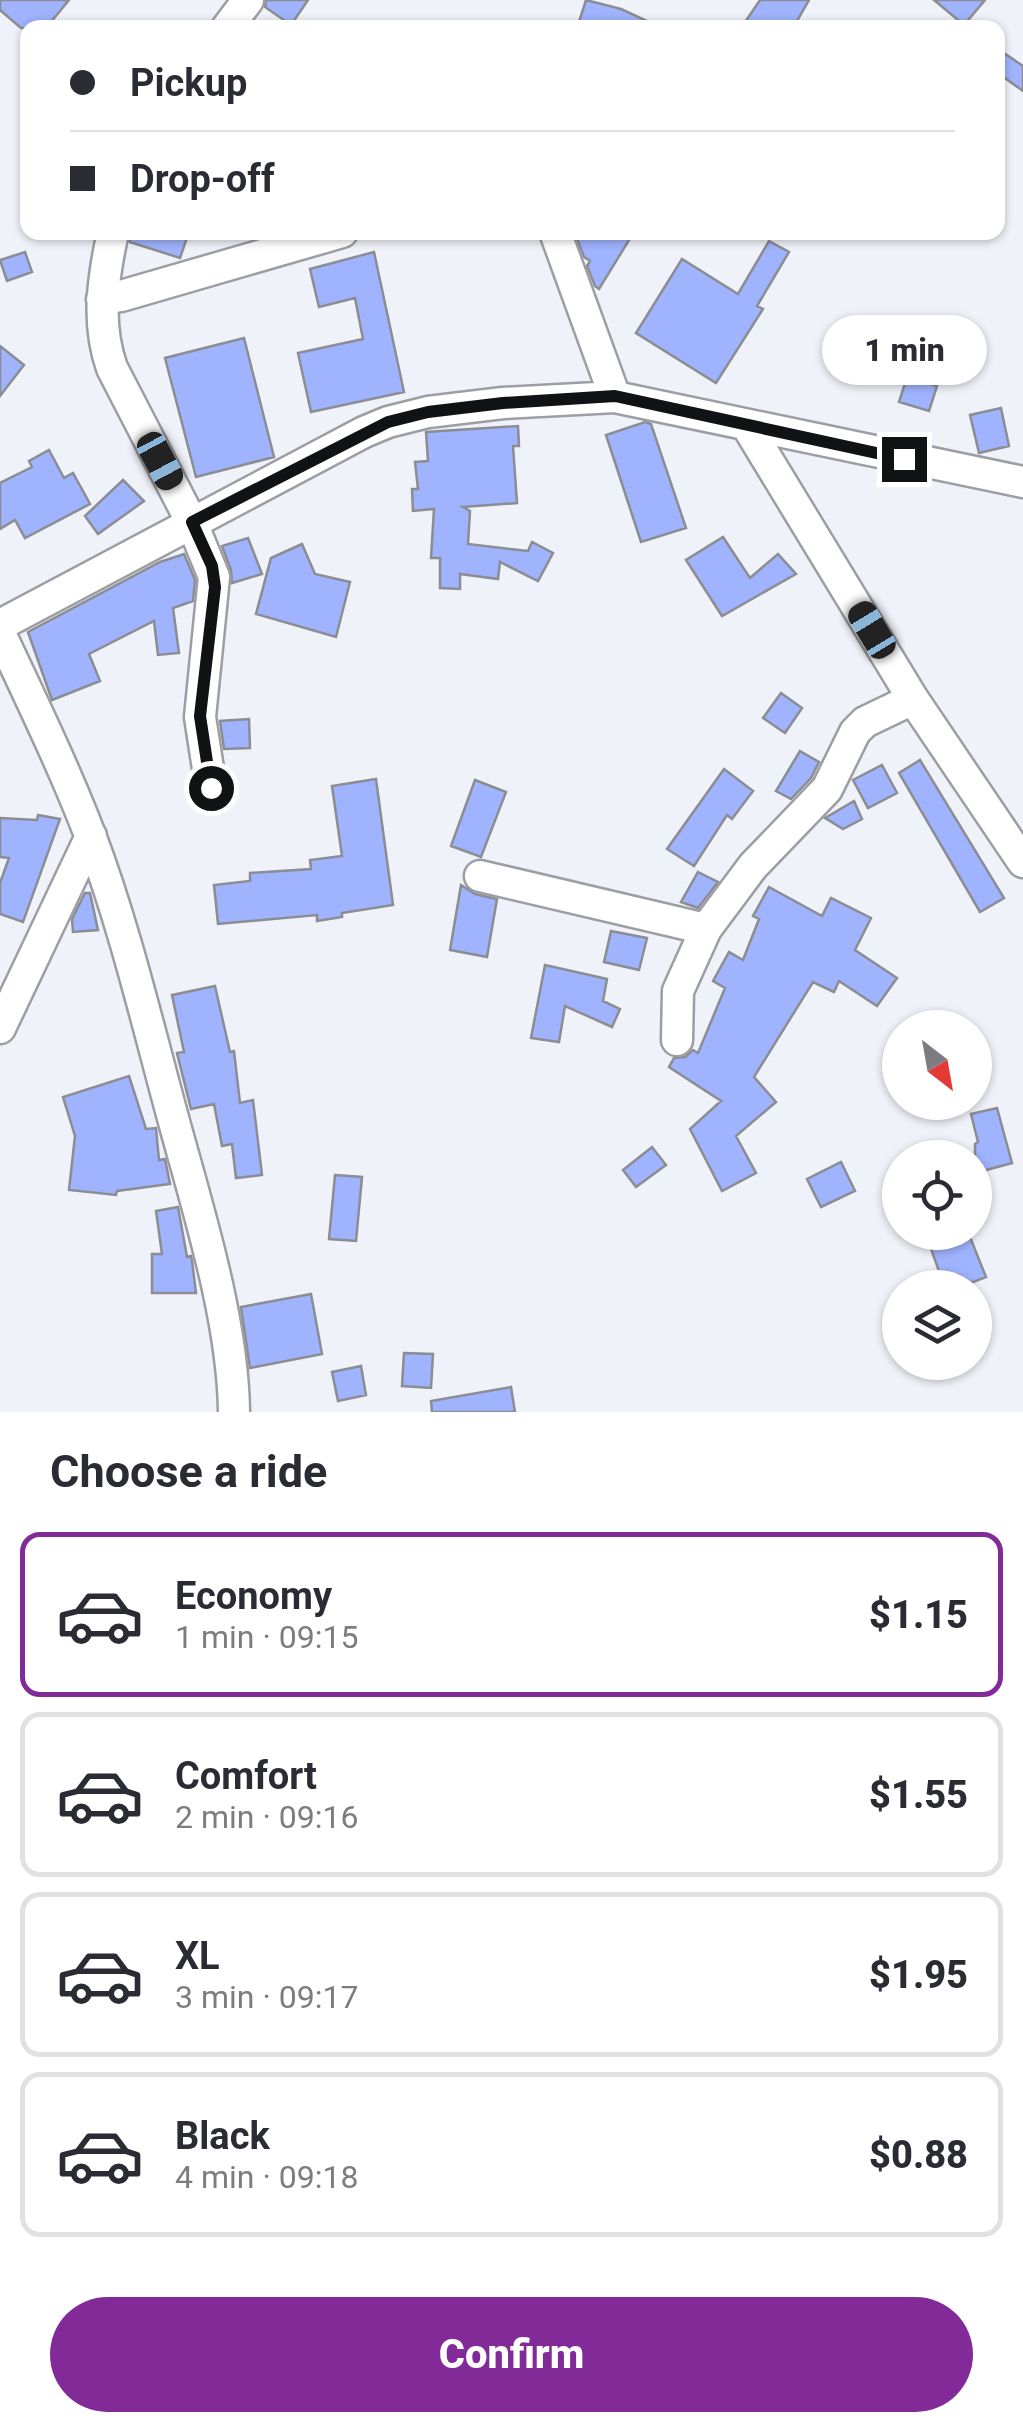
<!DOCTYPE html>
<meta charset="utf-8">
<style>
body{margin:0;font-family:Roboto,sans-serif;background:#f2f2f3;color:#2b2b33;height:100vh;display:flex;flex-direction:column;font-size:38px;white-space:nowrap}
*{box-sizing:border-box;margin:0}
p{font-size:32px;color:#7c7c81}
.icon{flex:none;width:55px;height:55px;fill:none;stroke:currentColor;stroke-width:2;stroke-linecap:round;stroke-linejoin:round}
.map{position:relative;height:1412px;overflow:hidden}
.sheet{display:flex;flex-direction:column;background:#fff;flex:1}
.sheet>*{flex:none}
.banner{position:absolute;left:20px;top:20px;width:985px;height:220px;border-radius:20px;box-shadow:0 2px 8px #0004;display:grid;align-content:center;height:220px;padding:0 50px;background:#fff}
.needle{width:65px;rotate:149deg}
.controls{position:absolute;left:882px;top:1010px;display:grid;gap:20px}
.controls a{display:grid;place-items:center;width:110px;height:110px;border-radius:50%;background:#fff;box-shadow:0 2px 8px #0004;font-size:50px}
.end{position:absolute;width:45px;height:45px;margin:-22px;border:12px solid #111214;background:#fff;box-shadow:0 0 0 5px #fff}
.from{border-radius:50%}
.bubble{position:absolute;height:70px;border-radius:35px;background:#fff;box-shadow:0 2px 8px #0004;font-size:32px;font-weight:800;line-height:70px;text-align:center}
.car{position:absolute;width:30px;height:60px;margin:-30px -15px;border-radius:12px;box-shadow:0 0 8px 2px #0007;background:linear-gradient(#222 24%,#8ab4d8 0 40%,#222 0 76%,#8ab4d8 0 86%,#222 0)}
.banner b{display:flex;align-items:center;gap:35px;height:95px;font-size:38px}
.banner b+b{border-top:2px solid #e1e1e2}
.banner i{width:25px;height:25px;background:#2b2b33}
ul{padding:0;list-style:none}
li{display:flex;align-items:center;gap:30px;height:165px;margin:0 20px 15px;padding:0 30px;border:5px solid #e1e1e2;border-radius:20px}
li div{flex:1}
li b{display:block;font-size:38px}
li em{font-style:normal;font-weight:800}
li.current{border-color:#812a98}
li>.icon{width:90px;height:90px;stroke-width:1.5}
h2{padding:0 50px;font-size:45px;line-height:120px}
.button{display:flex;gap:20px;margin-top:auto;padding:20px 50px}
.button a{flex:1;height:115px;border-radius:60px;background:#812a98;color:#fff;font-size:40px;font-weight:800;line-height:115px;text-align:center}
.map>svg:first-child{display:block}
</style>
<div class="map">
<svg width="1023" height="1412" viewBox="0 0 1023 1412">
<rect width="100%" height="100%" fill="#f0f2f9"/>
<path fill="#9fb3fe" stroke="#8b8d93" stroke-width="2.5" d="M 0,0 L 69,0 L 46,28 L 21,28 L 0,10 Z
M 266,0 L 308,0 L 291,25 L 265,7 Z
M 586,0 L 621,9 L 662,28 L 577,28 Z
M 760,0 L 809,0 L 793,28 L 741,28 Z
M 934,0 L 985,0 L 964,25 Z
M 998,49 L 1023,66 L 1023,91 L 998,73 Z
M 131,232 L 189,232 L 180,258 L 130,242 Z
M 578,232 L 634,232 L 599,289 L 595,286 L 587,266 L 590,261 L 584,257 L 576,236 Z
M 769,241 L 789,252 L 757,306 L 763,309 L 716,383 L 636,333 L 682,259 L 738,294 Z
M 25,252 L 32,272 L 7,281 L 0,260 Z
M 374,252 L 404,392 L 311,412 L 298,353 L 363,339 L 355,298 L 319,307 L 310,269 Z
M 244,338 L 274,457 L 196,477 L 165,358 Z
M 0,346 L 24,365 L 0,396 Z
M 907,377 L 937,386 L 929,411 L 899,402 Z
M 1001,408 L 1009,446 L 979,453 L 970,415 Z
M 645,422 L 651,424 L 686,528 L 641,542 L 606,435 Z
M 518,426 L 519,446 L 513,446 L 517,503 L 463,507 L 470,511 L 468,544 L 528,551 L 532,542 L 553,553 L 538,581 L 500,562 L 498,579 L 460,574 L 460,589 L 440,588 L 440,558 L 431,558 L 434,509 L 413,511 L 412,489 L 418,489 L 415,462 L 428,461 L 426,432 Z
M 49,450 L 64,478 L 73,473 L 90,504 L 25,538 L 15,520 L 0,529 L 0,483 L 32,467 L 29,461 Z
M 123,480 L 144,501 L 98,534 L 85,516 Z
M 723,537 L 750,578 L 778,554 L 796,574 L 722,616 L 686,560 Z
M 248,538 L 262,574 L 232,583 L 231,570 L 222,546 Z
M 302,544 L 315,574 L 350,582 L 336,637 L 256,614 L 271,558 Z
M 184,554 L 195,580 L 193,601 L 173,608 L 179,653 L 158,655 L 154,621 L 89,654 L 100,681 L 52,700 L 28,632 L 160,562 Z
M 781,693 L 802,708 L 785,733 L 763,718 Z
M 249,719 L 250,748 L 224,749 L 220,721 Z
M 800,751 L 819,762 L 811,778 L 791,799 L 776,791 Z
M 920,760 L 1004,898 L 980,912 L 899,773 Z
M 882,765 L 897,793 L 868,808 L 853,780 Z
M 724,769 L 753,791 L 732,819 L 727,815 L 694,866 L 667,849 Z
M 376,779 L 393,905 L 342,913 L 342,917 L 317,921 L 317,915 L 218,924 L 214,885 L 250,881 L 250,873 L 311,869 L 310,860 L 342,856 L 332,786 Z
M 475,780 L 506,792 L 481,857 L 451,846 Z
M 854,801 L 862,819 L 843,829 L 825,818 Z
M 38,815 L 60,819 L 23,922 L 0,914 L 0,883 L 9,858 L 0,857 L 0,818 L 37,820 Z
M 698,872 L 718,882 L 698,908 L 681,902 Z
M 461,885 L 475,894 L 497,899 L 487,957 L 450,950 Z
M 769,887 L 822,916 L 831,898 L 871,918 L 855,950 L 897,978 L 877,1006 L 839,981 L 834,992 L 813,982 L 754,1077 L 776,1102 L 736,1136 L 756,1173 L 722,1191 L 690,1129 L 721,1101 L 669,1067 L 674,1058 L 685,1057 L 693,1050 L 698,1053 L 725,988 L 713,981 L 729,952 L 743,960 L 759,919 L 753,916 Z
M 85,893 L 90,893 L 98,930 L 73,932 L 72,919 Z
M 611,931 L 647,938 L 639,970 L 604,962 Z
M 545,965 L 607,979 L 603,1001 L 620,1009 L 612,1027 L 565,1006 L 559,1042 L 531,1038 Z
M 215,986 L 230,1052 L 234,1051 L 240,1103 L 253,1100 L 262,1175 L 236,1178 L 232,1144 L 222,1146 L 214,1104 L 191,1109 L 177,1053 L 184,1052 L 172,995 Z
M 129,1076 L 146,1129 L 156,1128 L 159,1160 L 165,1159 L 170,1184 L 117,1191 L 116,1195 L 69,1190 L 75,1136 L 63,1097 Z
M 997,1108 L 1012,1163 L 975,1173 L 975,1144 L 978,1142 L 971,1114 Z
M 652,1147 L 666,1165 L 636,1187 L 623,1170 Z
M 841,1162 L 855,1191 L 821,1207 L 807,1179 Z
M 335,1175 L 362,1177 L 356,1241 L 329,1239 Z
M 178,1207 L 187,1257 L 191,1256 L 192,1261 L 196,1293 L 152,1293 L 152,1254 L 162,1254 L 156,1211 Z
M 925,1232 L 968,1232 L 986,1277 L 958,1288 L 945,1288 Z
M 311,1294 L 322,1354 L 250,1368 L 241,1307 Z
M 404,1353 L 433,1354 L 431,1388 L 402,1386 Z
M 361,1366 L 366,1395 L 338,1401 L 332,1372 Z
M 511,1387 L 515,1412 L 432,1412 L 431,1401 Z"/>
<g fill="none" stroke-linecap="round" stroke-linejoin="round">
<g stroke="#9c9ea4" stroke-width="35">
<path id="minor" d="M 227,28 L 248,0
M 113,232 C 103,278 96,323 112,368 L 192,523 L 214,577 L 200,717 L 211,788
M 555,232 L 615,397
M 102,299 L 121,296 L 342,232
M 747,426 L 913,699 L 1023,862
M 0,625 L 364,432 L 388,422 L 428,412 L 503,403 L 615,397 L 1023,482
M 0,633 C 31,700 64,767 90,835 C 126,930 149,1031 176,1129 C 200,1216 233,1322 234,1412
M 480,876 L 706,929
M 0,1028 L 91,836
M 677,1040 L 678,991 L 706,929 L 753,866 L 827,789 L 855,732 L 865,722 L 913,699"/>
</g>
<use href="#minor" stroke="#fff" stroke-width="30"/>
</g>
<g fill="none" stroke-linecap="round" stroke-linejoin="round">
<path stroke="#111214" stroke-width="12" d="M 211,788 L 200,716 L 215,587 L 212,566 L 192,522 L 388,422 L 428,412 L 503,403 L 615,396 L 904,459"/>
</g>
</svg>
<div class="controls">
<a><svg class="needle" viewBox="-14 -14 28 28"><path d="M0-13l5 13h-10z" fill="#e53935"/><path d="M0 13l5-13h-10z" fill="#7c7c81"/></svg></a>
<a><svg class="icon" aria-label="locate" viewBox="0 0 24 24"><circle cx="12" cy="12" r="6"/><path d="M12 2v4M12 18v4M2 12h4M18 12h4"/></svg></a>
<a><svg class="icon" aria-label="layers" viewBox="0 0 24 24"><path d="M12 4l9 5-9 5-9-5zM3 14l9 5 9-5"/></svg></a>
</div>
<i class="end from" style="left:211px;top:788px"></i>
<i class="end" style="left:904px;top:459px"></i>
<div class="bubble" style="left:822px;top:315px;width:165px">1 min</div>
<i class="car" style="left:160px;top:461px;rotate:152deg"></i>
<i class="car" style="left:872px;top:630px;rotate:329deg"></i>
<div class="banner">
<b><i class="from"></i>Pickup</b>
<b><i></i>Drop-off</b>
</div>
</div>
<section class="sheet">
<h2>Choose a ride</h2>
<ul>
<li class="current"><svg class="icon" aria-label="car" viewBox="0 0 24 24"><path d="M5 17H2v-5l4-1 3-4h7l3 4 3 1v5h-3M9 17h6M6 11h13"/><circle cx="7" cy="17" r="2"/><circle cx="17" cy="17" r="2"/></svg><div><b>Economy</b><p>1 min · 09:15</p></div><em>$1.15</em></li>
<li><svg class="icon" aria-label="car" viewBox="0 0 24 24"><path d="M5 17H2v-5l4-1 3-4h7l3 4 3 1v5h-3M9 17h6M6 11h13"/><circle cx="7" cy="17" r="2"/><circle cx="17" cy="17" r="2"/></svg><div><b>Comfort</b><p>2 min · 09:16</p></div><em>$1.55</em></li>
<li><svg class="icon" aria-label="car" viewBox="0 0 24 24"><path d="M5 17H2v-5l4-1 3-4h7l3 4 3 1v5h-3M9 17h6M6 11h13"/><circle cx="7" cy="17" r="2"/><circle cx="17" cy="17" r="2"/></svg><div><b>XL</b><p>3 min · 09:17</p></div><em>$1.95</em></li>
<li><svg class="icon" aria-label="car" viewBox="0 0 24 24"><path d="M5 17H2v-5l4-1 3-4h7l3 4 3 1v5h-3M9 17h6M6 11h13"/><circle cx="7" cy="17" r="2"/><circle cx="17" cy="17" r="2"/></svg><div><b>Black</b><p>4 min · 09:18</p></div><em>$0.88</em></li>
</ul>
<div class="button"><a>Confirm</a></div>
</section>
